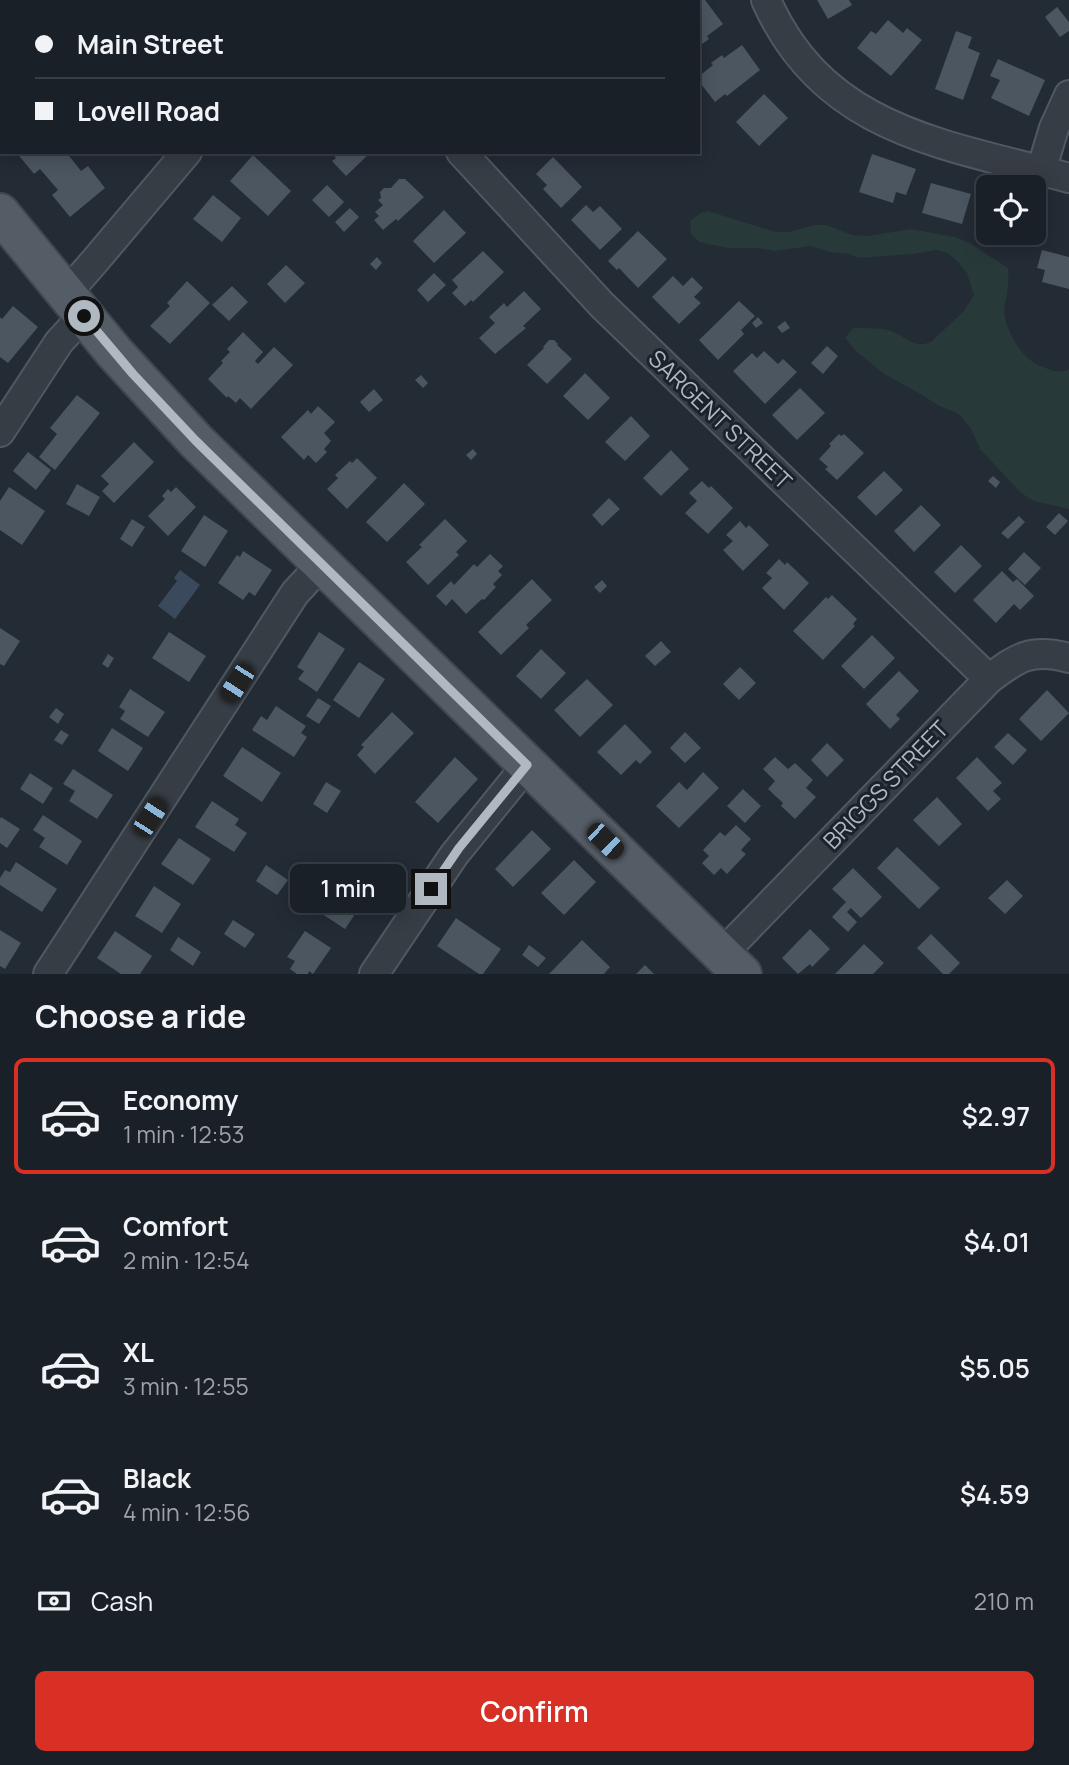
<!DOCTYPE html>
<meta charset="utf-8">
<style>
body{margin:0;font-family:Manrope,sans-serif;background:#272d34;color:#f1f3f6;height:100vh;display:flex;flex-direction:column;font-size:26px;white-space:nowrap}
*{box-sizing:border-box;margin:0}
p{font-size:23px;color:#9fa3a8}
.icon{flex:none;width:38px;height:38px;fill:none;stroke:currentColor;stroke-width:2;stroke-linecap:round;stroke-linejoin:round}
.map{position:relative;height:974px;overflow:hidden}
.details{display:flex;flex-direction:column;background:#1a2028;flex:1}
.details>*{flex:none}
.banner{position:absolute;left:0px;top:0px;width:700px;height:154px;box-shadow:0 4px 18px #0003,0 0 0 2px #383e45;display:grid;align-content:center;height:154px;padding:0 35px;background:#1a2028}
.controls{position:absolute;left:976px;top:175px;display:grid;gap:14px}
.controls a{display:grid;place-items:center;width:70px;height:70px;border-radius:10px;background:#1a2028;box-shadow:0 4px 18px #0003,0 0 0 2px #383e45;font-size:35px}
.end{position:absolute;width:32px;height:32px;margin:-16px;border:9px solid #b0b8c2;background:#111;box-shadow:0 0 0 4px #111}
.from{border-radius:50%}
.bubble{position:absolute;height:49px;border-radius:10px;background:#1a2028;box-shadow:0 4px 18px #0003,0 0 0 2px #383e45;font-size:23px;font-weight:600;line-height:49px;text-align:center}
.car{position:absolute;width:21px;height:42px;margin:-21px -10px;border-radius:9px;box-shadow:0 0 5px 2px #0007;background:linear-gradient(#222 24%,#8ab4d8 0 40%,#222 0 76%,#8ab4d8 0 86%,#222 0)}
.banner b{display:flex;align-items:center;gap:24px;height:66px;font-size:26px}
.banner b+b{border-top:2px solid #383e45}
.banner i{width:18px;height:18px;background:#f1f3f6}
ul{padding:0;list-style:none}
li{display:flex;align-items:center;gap:21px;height:116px;margin:0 14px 10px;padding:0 21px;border:4px solid transparent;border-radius:10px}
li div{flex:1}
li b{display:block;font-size:26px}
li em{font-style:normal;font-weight:600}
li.current{border-color:#d93025}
li>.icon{width:63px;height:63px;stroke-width:1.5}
h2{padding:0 35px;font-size:32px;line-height:84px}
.pay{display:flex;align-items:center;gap:18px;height:77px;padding:0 35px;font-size:26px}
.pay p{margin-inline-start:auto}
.button{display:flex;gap:14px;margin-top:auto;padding:14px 35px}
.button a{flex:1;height:80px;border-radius:10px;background:#d93025;color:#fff;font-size:28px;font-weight:600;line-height:80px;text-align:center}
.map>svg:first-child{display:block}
</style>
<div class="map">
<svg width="1069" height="974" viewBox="0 0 1069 974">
<rect width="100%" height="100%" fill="#232b35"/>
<path fill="#273938" d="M 708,211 L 776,232 L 789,232 L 814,225 L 827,225 L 852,235 L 868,236 L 911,229 L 955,237 L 970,243 L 1008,268 C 1009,277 1008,285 1007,295 C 1006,300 1004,306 1004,311 C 1006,332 1023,361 1043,367 C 1053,371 1060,374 1069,369 L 1069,509 L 1034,501 L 1021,493 L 980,449 L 971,429 L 960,415 L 955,412 L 939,406 L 924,396 L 884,374 L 856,351 L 845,338 L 853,328 C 865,328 877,328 888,330 C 904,334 914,351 932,341 L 964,311 L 974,295 L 967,273 L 956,260 L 947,253 L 936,250 L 913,254 L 859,258 L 849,254 L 830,252 L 811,246 L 775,251 L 757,248 L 728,248 L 699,242 L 691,234 L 690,221 L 701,213 Z"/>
<path fill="#3a4a5c" d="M 180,570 L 200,585 L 175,619 L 158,606 L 177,581 L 174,578 Z"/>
<path fill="#4b5660" d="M 702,0 L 705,0 L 723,24 L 707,36 L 709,39 L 698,47 L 698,3 Z
M 817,0 L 849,0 L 852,5 L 828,19 Z
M 1057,7 L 1069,22 L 1069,31 L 1060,37 L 1045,17 Z
M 888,20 L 903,33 L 907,28 L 922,40 L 891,76 L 857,48 L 871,31 L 876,34 Z
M 956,31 L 972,37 L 968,48 L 980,53 L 963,100 L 935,89 Z
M 742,45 L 760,70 L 727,96 L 725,94 L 715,102 L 698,80 L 698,77 L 713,65 L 711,63 L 722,55 L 724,58 Z
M 998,59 L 1045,80 L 1029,116 L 991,98 L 1000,80 L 990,76 Z
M 764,94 L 788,118 L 759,146 L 736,122 Z
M 16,152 L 66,152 L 81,171 L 88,166 L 105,188 L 70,217 L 52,195 L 58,190 L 40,169 L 34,174 Z
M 331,152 L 371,152 L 346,176 L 332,161 L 336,158 Z
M 872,154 L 916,169 L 906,195 L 896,192 L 893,203 L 859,192 Z
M 253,155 L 291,191 L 268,216 L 230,181 Z
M 553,157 L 582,187 L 561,208 L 543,189 L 547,185 L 536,174 Z
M 399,179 L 405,179 L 424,197 L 398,221 L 396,219 L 383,230 L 374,220 L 379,216 L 375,212 L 383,205 L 378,200 L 381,198 L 380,192 L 384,188 L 391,188 Z
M 931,183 L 971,194 L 962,224 L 922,213 Z
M 327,185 L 344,202 L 329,217 L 312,200 Z
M 213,195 L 241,218 L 222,242 L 193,219 Z
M 586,205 L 593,212 L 600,206 L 622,229 L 600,250 L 571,220 Z
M 350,208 L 359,217 L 344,232 L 335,222 Z
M 444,210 L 466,233 L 434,263 L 413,241 Z
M 638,231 L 667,259 L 638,288 L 619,268 L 617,270 L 608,261 Z
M 993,233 L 1023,233 L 1019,247 L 991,240 Z
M 1042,250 L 1069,257 L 1069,289 L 1042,282 L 1045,270 L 1037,268 Z
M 483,251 L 504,272 L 473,302 L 471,300 L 465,306 L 452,293 L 458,287 L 452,280 Z
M 377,257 L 382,263 L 376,270 L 370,264 Z
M 286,265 L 305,283 L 285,303 L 267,284 Z
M 434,273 L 446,285 L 428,302 L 417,290 Z
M 673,276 L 683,286 L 692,277 L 703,288 L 694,297 L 701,303 L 679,324 L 652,297 Z
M 187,281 L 210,303 L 170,344 L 150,326 L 170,306 L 167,303 Z
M 232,286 L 248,302 L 229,321 L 212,305 Z
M 524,291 L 541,309 L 523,326 L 526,328 L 495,354 L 479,338 L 495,323 L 489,317 L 504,303 L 507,307 Z
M 739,301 L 755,316 L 741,330 L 744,334 L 718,360 L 699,340 Z
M 13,306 L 38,327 L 8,363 L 0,357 L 0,317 L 2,319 Z
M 758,317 L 763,323 L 756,328 L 752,323 Z
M 785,321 L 790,328 L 782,333 L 777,327 Z
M 243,332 L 263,352 L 255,361 L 258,364 L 274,347 L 293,365 L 251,409 L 240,398 L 236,403 L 228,396 L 227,398 L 208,379 L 223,363 L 221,361 L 230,352 L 227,349 Z
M 549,340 L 554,340 L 558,344 L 557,345 L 572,359 L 547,384 L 527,365 L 544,348 L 543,347 Z
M 827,346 L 838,356 L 823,374 L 811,363 Z
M 764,351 L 778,364 L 783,359 L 797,372 L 765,404 L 733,371 L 752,353 L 757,358 Z
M 585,373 L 610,398 L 588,420 L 563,396 Z
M 421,375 L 428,383 L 423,388 L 415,380 Z
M 800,388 L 825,413 L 797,440 L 772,415 Z
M 374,389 L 383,400 L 369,412 L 360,402 Z
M 77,395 L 100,413 L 55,470 L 39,457 L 57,434 L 50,428 Z
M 318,406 L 335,422 L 324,433 L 331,441 L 324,449 L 327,452 L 316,463 L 308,455 L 304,460 L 281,437 L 308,410 L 311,414 Z
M 631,416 L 650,436 L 625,461 L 605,442 Z
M 839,434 L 841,436 L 844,434 L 864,453 L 837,480 L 825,469 L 828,467 L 819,459 L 831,446 L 829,444 Z
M 134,442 L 154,462 L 114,503 L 102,491 L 109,484 L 101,476 Z
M 473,449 L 477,454 L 471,460 L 466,455 Z
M 671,450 L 689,469 L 661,496 L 643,478 Z
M 28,452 L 51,470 L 36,490 L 13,471 Z
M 357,458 L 377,478 L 347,509 L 327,489 L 338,478 L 335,475 L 350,461 L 352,463 Z
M 884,471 L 903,490 L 876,516 L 857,497 Z
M 993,476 L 1000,482 L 996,488 L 988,481 Z
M 702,481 L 709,488 L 711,486 L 733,508 L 708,534 L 685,513 L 697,501 L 689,493 Z
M 404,483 L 425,504 L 387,542 L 366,522 Z
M 77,484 L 100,497 L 89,516 L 66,504 Z
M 9,487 L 45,511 L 22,545 L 0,530 L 0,501 Z
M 176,487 L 196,507 L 168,536 L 148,516 L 165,499 L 162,496 L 168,489 L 171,492 Z
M 609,498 L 620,509 L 602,526 L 592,515 Z
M 921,505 L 941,525 L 914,552 L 894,531 Z
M 1059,513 L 1068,521 L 1055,535 L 1046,527 Z
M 204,515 L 228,531 L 205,567 L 181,551 Z
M 1019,516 L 1025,522 L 1008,539 L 1001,533 Z
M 132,519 L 145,527 L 132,547 L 120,539 Z
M 445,519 L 467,541 L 456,552 L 459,555 L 428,585 L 406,562 L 422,547 L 419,545 Z
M 740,521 L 746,528 L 749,525 L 769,545 L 743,571 L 723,550 L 733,541 L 726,535 Z
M 961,545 L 982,566 L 955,593 L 934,572 Z
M 243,551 L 272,570 L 255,596 L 249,592 L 243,600 L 218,583 L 237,555 L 240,557 Z
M 1024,552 L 1041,568 L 1025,585 L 1008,569 Z
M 490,554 L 503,566 L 498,571 L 502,575 L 493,584 L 496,587 L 484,600 L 482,599 L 466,614 L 452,599 L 446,606 L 436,596 L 451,581 L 454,585 L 474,564 L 477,567 Z
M 779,559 L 785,565 L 787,562 L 809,583 L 784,610 L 762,588 L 772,578 L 766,573 Z
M 1002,571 L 1013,582 L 1017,579 L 1034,596 L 1020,610 L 1014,604 L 996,623 L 973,600 Z
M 532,579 L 552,600 L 526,625 L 529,628 L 501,655 L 478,632 Z
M 602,580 L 607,586 L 600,593 L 594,587 Z
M 832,595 L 857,619 L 853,624 L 855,626 L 823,660 L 793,631 L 826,597 L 828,599 Z
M 0,628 L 20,641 L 4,666 L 0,664 Z
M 169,632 L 206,656 L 189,682 L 152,658 Z
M 319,632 L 345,649 L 317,692 L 298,679 L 304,671 L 297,667 Z
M 872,635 L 895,658 L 864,689 L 841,666 Z
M 661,641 L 671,652 L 655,666 L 645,656 Z
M 541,649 L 566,673 L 541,699 L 516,676 Z
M 108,654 L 114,658 L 108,668 L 102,664 Z
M 359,662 L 385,679 L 359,718 L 333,700 Z
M 740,667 L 756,683 L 739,700 L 723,684 Z
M 899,671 L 919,691 L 896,715 L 900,719 L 890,729 L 866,704 Z
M 587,679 L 613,705 L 580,737 L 554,710 Z
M 130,689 L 165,712 L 148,737 L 120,719 L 125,711 L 119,707 Z
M 1047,690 L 1069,713 L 1041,741 L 1019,719 Z
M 318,698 L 331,706 L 319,724 L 306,716 Z
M 276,706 L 306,726 L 301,733 L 307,737 L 294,757 L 252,730 L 261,716 L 267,720 Z
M 56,708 L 64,714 L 58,724 L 49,717 Z
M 392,712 L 414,733 L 375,774 L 357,755 L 364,747 L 361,745 Z
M 625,724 L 652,752 L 640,764 L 636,760 L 621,775 L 597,752 Z
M 112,728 L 143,748 L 128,771 L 98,751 Z
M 61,730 L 69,735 L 62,745 L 54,740 Z
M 685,732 L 701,748 L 685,763 L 670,748 Z
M 1008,733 L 1027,750 L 1013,765 L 994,747 Z
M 827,743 L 844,760 L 827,777 L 811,760 Z
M 242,747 L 281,773 L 262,802 L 223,776 Z
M 455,757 L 478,779 L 438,823 L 415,802 Z
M 775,757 L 788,769 L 795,763 L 813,780 L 806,788 L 816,797 L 795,819 L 781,806 L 783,803 L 768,789 L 775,781 L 763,769 Z
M 977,757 L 1002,783 L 993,791 L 1001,799 L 988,811 L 956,778 Z
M 73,769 L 113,795 L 97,819 L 69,801 L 75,791 L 63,784 Z
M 703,772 L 719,788 L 679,828 L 656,806 L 679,782 L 687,790 Z
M 30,773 L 53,788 L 43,804 L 20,789 Z
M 326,782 L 341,791 L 327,813 L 313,804 Z
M 743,789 L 761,806 L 745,823 L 727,806 Z
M 937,797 L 962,824 L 939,846 L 913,820 Z
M 212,801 L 239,819 L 235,825 L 247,833 L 234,852 L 195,827 Z
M 43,815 L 82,841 L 67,865 L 39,847 L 45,838 L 33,830 Z
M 1,817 L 20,829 L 7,848 L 0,843 L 0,819 Z
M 736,825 L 751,839 L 741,850 L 746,854 L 727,874 L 721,868 L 714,875 L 702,863 L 709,856 L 703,850 L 720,832 L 725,836 Z
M 532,830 L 551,849 L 513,887 L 495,869 Z
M 179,838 L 211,859 L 193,885 L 161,864 Z
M 897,847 L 940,888 L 919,909 L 877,868 Z
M 574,860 L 596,882 L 564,915 L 541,893 Z
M 16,862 L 57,889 L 42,912 L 0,885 L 0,878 L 5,870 L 10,872 Z
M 266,865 L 288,880 L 277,895 L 256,881 Z
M 853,868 L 882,897 L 861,918 L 851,908 L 847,912 L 857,922 L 848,932 L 832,917 L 846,902 L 832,889 Z
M 318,869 L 347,887 L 352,879 L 370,892 L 345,929 L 298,898 Z
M 1007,880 L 1023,896 L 1005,914 L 988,898 Z
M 154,886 L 181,904 L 162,933 L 135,916 Z
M 456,918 L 501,949 L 483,974 L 479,974 L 437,946 Z
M 233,920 L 255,934 L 245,948 L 224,934 Z
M 810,929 L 830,949 L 812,967 L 810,964 L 798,974 L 782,958 Z
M 0,930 L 21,943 L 5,969 L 0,966 Z
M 115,931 L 152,956 L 140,974 L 121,974 L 97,958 Z
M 305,931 L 331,948 L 313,974 L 309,971 L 308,974 L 297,974 L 290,969 L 295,961 L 287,957 Z
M 931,934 L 960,963 L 949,974 L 943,974 L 917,948 Z
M 178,937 L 201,952 L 193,966 L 170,950 Z
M 582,940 L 610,967 L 604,974 L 549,974 Z
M 864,944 L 884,963 L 873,974 L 835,974 Z
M 529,945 L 546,958 L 538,967 L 522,955 Z
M 645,965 L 654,974 L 636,974 Z"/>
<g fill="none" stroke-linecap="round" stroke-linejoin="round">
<g stroke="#505860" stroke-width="32">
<path id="street" d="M 145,0 L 146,2
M 766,0 C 824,132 946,144 1069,178
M 311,2 L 312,0
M 648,2 L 649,0
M 461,152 L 602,305 L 989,679
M 1041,171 L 1054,128 L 1069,95
M 66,294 L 94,262 L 187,152
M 0,432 L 59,342 L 84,315
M 722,954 L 989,679 C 1018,657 1031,648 1069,658
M 48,974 L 295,593 L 322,564
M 374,974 L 454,855 L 527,765"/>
</g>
<g stroke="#3f464f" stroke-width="42">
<path id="primary" d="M 0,213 L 114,352 L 196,441 L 742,974"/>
</g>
<use href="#street" stroke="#363d45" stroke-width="28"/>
<use href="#primary" stroke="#545c65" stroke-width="38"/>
</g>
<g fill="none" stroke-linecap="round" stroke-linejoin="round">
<path stroke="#b0b8c2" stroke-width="9" d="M 84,316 L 133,374 L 196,441 L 527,765 L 459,848 L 431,889"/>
</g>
<g text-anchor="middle" stroke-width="6" stroke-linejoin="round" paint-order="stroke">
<g font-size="23" fill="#b0b8c2" stroke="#1b222a">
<text transform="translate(720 420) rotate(44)" y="8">SARGENT STREET</text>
<text transform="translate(886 785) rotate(-46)" y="8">BRIGGS STREET</text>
</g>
</g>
</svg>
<div class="controls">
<a><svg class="icon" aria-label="locate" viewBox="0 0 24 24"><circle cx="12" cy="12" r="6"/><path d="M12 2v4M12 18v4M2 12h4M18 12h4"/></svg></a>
</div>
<i class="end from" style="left:84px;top:316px"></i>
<i class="end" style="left:431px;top:889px"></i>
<div class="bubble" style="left:290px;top:864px;width:116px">1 min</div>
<i class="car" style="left:237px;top:683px;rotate:213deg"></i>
<i class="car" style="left:150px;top:817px;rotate:33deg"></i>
<i class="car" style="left:605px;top:841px;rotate:134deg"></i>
<div class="banner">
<b><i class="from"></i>Main Street</b>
<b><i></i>Lovell Road</b>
</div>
</div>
<section class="details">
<h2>Choose a ride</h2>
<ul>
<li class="current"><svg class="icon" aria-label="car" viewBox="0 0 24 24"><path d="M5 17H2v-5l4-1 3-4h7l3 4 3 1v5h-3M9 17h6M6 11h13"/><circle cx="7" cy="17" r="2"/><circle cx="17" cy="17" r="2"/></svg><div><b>Economy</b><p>1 min · 12:53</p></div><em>$2.97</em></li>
<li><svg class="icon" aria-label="car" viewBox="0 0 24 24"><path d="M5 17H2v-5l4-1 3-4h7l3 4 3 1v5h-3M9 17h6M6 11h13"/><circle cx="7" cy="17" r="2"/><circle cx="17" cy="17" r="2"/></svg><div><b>Comfort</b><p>2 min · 12:54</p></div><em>$4.01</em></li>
<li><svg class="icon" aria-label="car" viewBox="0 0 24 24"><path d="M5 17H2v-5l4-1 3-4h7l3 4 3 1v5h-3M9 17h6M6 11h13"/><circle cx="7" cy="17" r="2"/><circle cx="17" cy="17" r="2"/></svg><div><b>XL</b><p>3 min · 12:55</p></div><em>$5.05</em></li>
<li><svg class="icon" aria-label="car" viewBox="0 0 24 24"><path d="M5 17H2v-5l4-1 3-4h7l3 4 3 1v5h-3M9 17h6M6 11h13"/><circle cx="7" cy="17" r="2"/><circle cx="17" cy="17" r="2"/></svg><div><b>Black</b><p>4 min · 12:56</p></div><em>$4.59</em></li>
</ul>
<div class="pay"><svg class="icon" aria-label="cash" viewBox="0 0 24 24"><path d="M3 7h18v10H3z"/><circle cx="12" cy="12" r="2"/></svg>Cash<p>210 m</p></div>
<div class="button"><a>Confirm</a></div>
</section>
